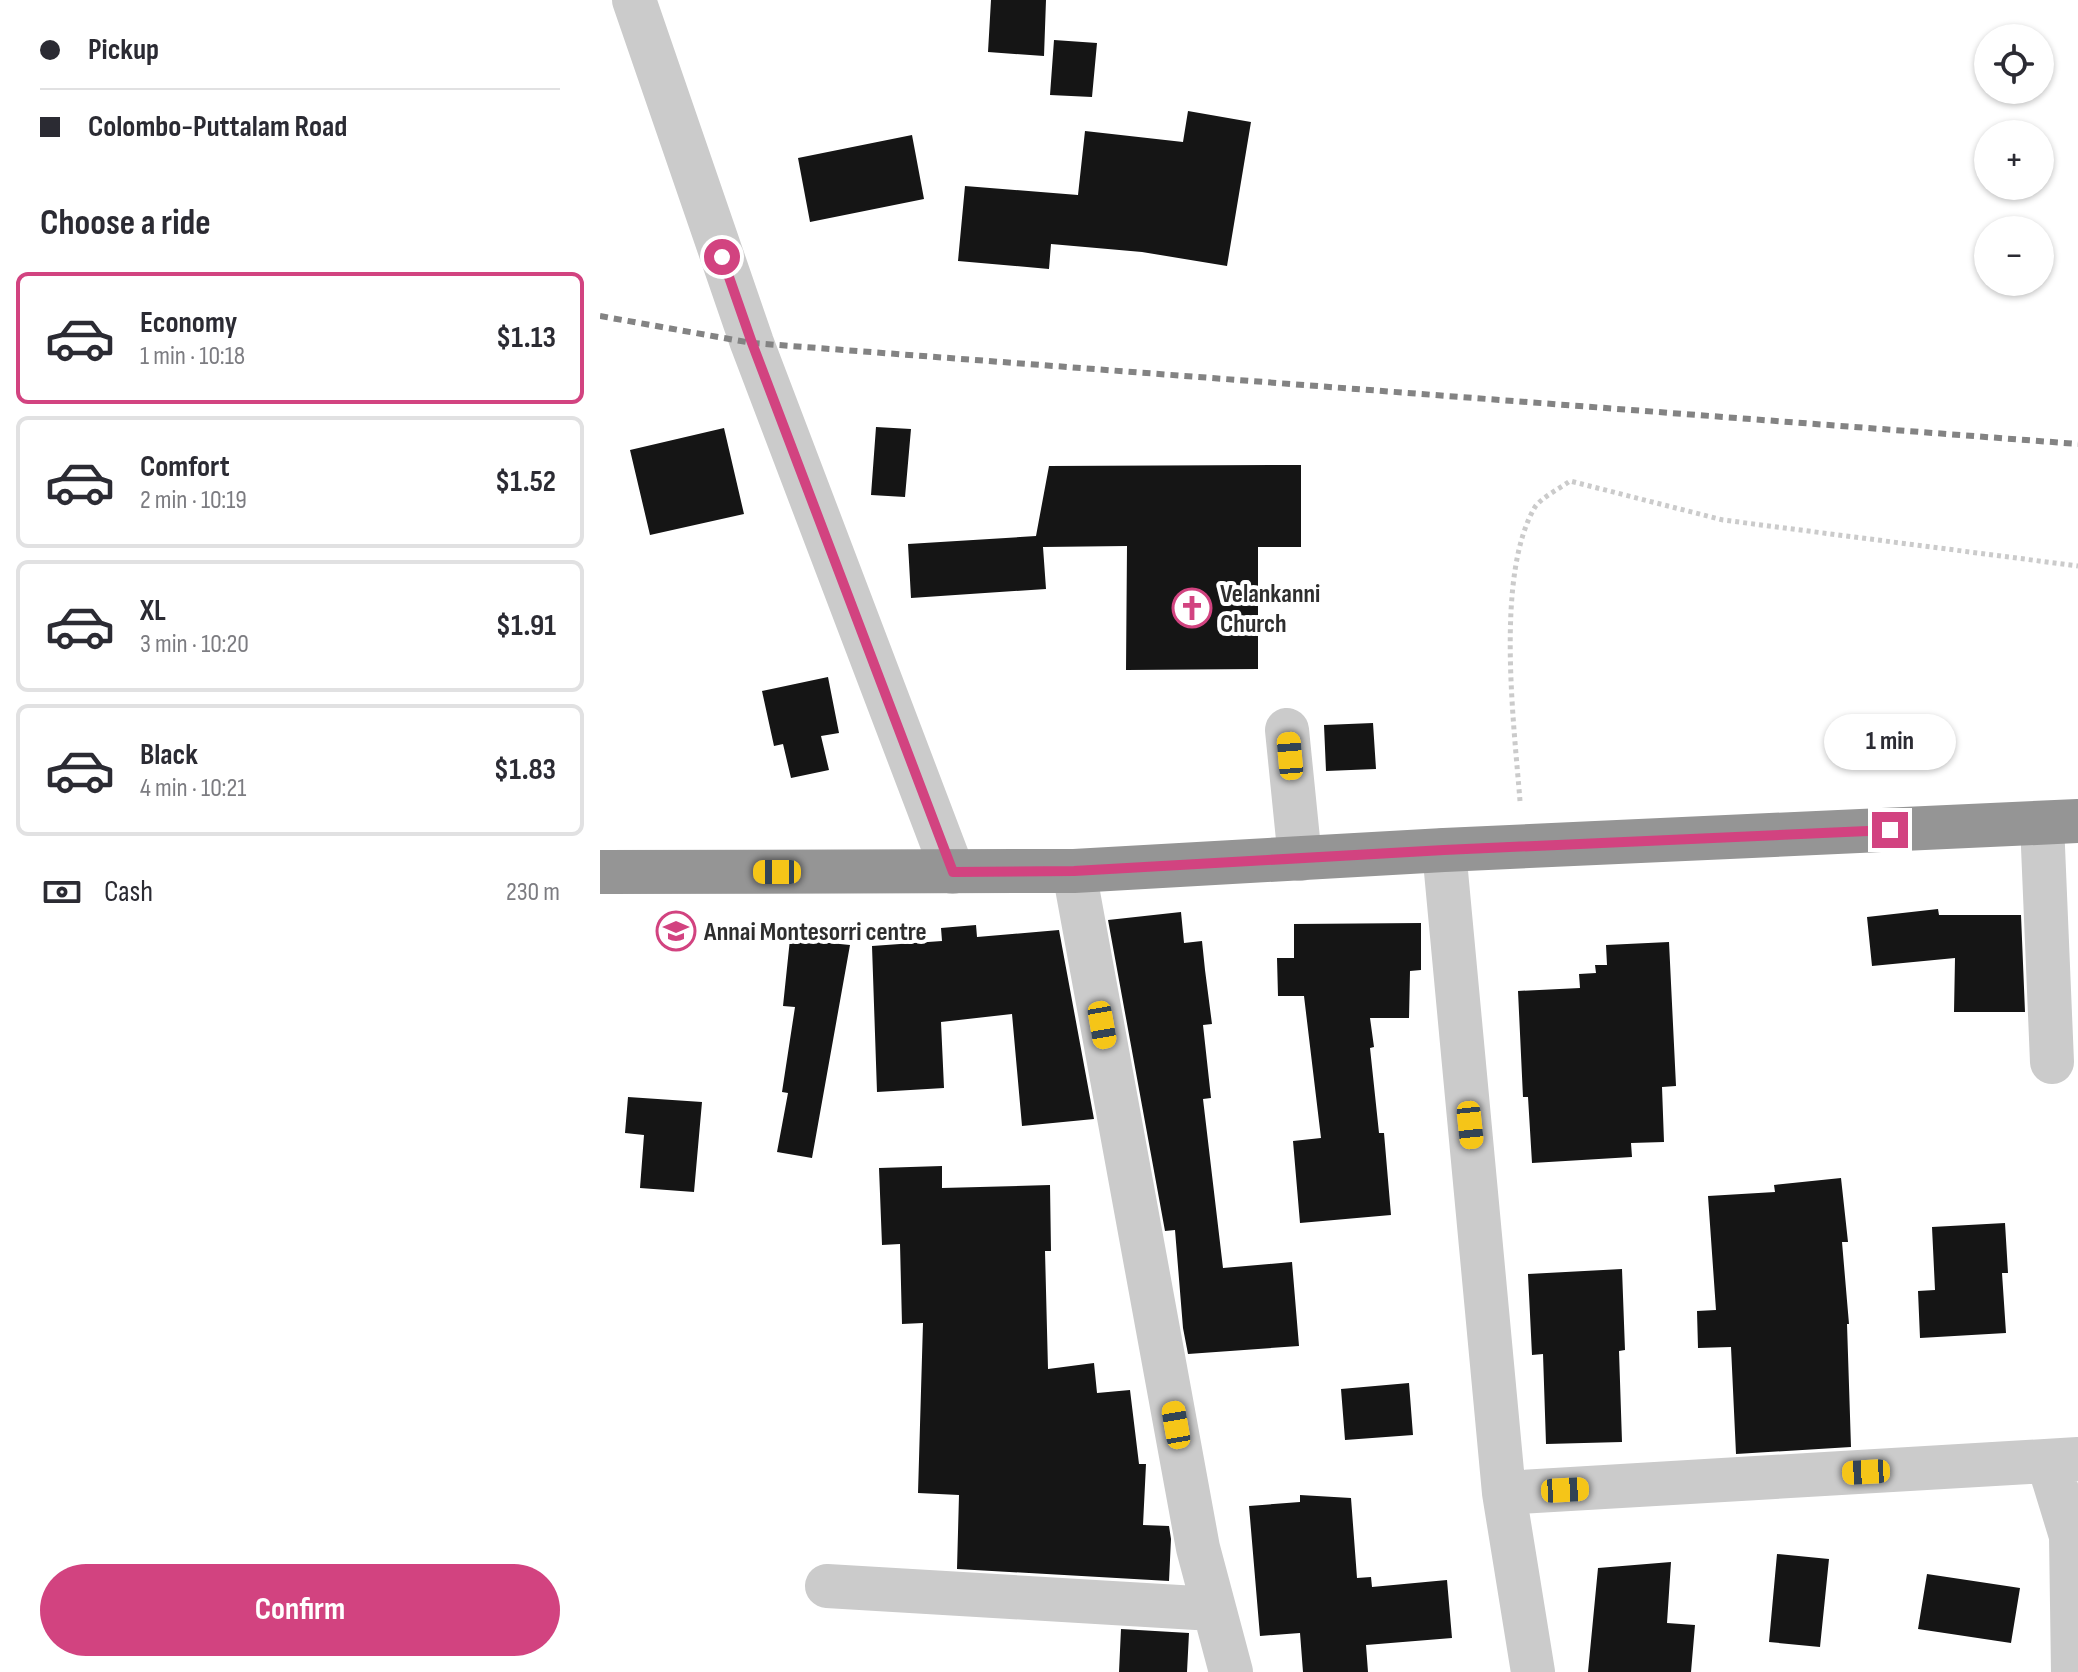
<!DOCTYPE html>
<meta charset="utf-8">
<style>
body{margin:0;font-family:"Sofia Sans Condensed",sans-serif;background:#f7f7f7;color:#2b2b33;height:100vh;display:flex;flex-direction:column;font-size:30px;white-space:nowrap}
*{box-sizing:border-box;margin:0}
p{font-size:26px;color:#7c7c81}
.icon{flex:none;width:44px;height:44px;fill:none;stroke:currentColor;stroke-width:2;stroke-linecap:round;stroke-linejoin:round}
.map{position:relative;flex:1;overflow:hidden}
.details{display:flex;flex-direction:column;background:#fff;width:600px}
.details>*{flex:none}
.banner{display:grid;align-content:center;height:176px;padding:0 40px;background:#fff}
.buttons{position:absolute;left:1374px;top:24px;display:grid;gap:16px}
.buttons a{display:grid;place-items:center;width:80px;height:80px;border-radius:50%;background:#fff;box-shadow:0 2px 6px #0004;font-size:40px}
.end{position:absolute;width:36px;height:36px;margin:-18px;border:10px solid #d24380;background:#fff;box-shadow:0 0 0 4px #fff}
.from{border-radius:50%}
.bubble{position:absolute;height:56px;border-radius:28px;background:#fff;box-shadow:0 2px 6px #0004;font-size:26px;font-weight:700;line-height:56px;text-align:center}
.car{position:absolute;width:24px;height:48px;margin:-24px -12px;border-radius:10px;box-shadow:0 0 6px 2px #0007;background:linear-gradient(#f5c518 24%,#345 0 40%,#f5c518 0 76%,#345 0 86%,#f5c518 0)}
.banner b{display:flex;align-items:center;gap:28px;height:76px;font-size:30px}
.banner b+b{border-top:2px solid #e1e1e2}
.banner i{width:20px;height:20px;background:#2b2b33}
ul{padding:0;list-style:none}
li{display:flex;align-items:center;gap:24px;height:132px;margin:0 16px 12px;padding:0 24px;border:4px solid #e1e1e2;border-radius:12px}
li div{flex:1}
li b{display:block;font-size:30px}
li em{font-style:normal;font-weight:700}
li.current{border-color:#d24380}
li>.icon{width:72px;height:72px;stroke-width:1.5}
h2{padding:0 40px;font-size:36px;line-height:96px}
.pay{display:flex;align-items:center;gap:20px;height:88px;padding:0 40px;font-size:30px}
.pay p{margin-inline-start:auto}
.button{display:flex;gap:16px;margin-top:auto;padding:16px 40px}
.button a{flex:1;height:92px;border-radius:48px;background:#d24380;color:#fff;font-size:32px;font-weight:700;line-height:92px;text-align:center}
main{display:flex;flex:1;min-height:0}
.map>svg:first-child{display:block}
</style>
<main>
<section class="details">
<div class="banner">
<b><i class="from"></i>Pickup</b>
<b><i></i>Colombo-Puttalam Road</b>
</div>
<h2>Choose a ride</h2>
<ul>
<li class="current"><svg class="icon" aria-label="car" viewBox="0 0 24 24"><path d="M5 17H2v-5l4-1 3-4h7l3 4 3 1v5h-3M9 17h6M6 11h13"/><circle cx="7" cy="17" r="2"/><circle cx="17" cy="17" r="2"/></svg><div><b>Economy</b><p>1 min · 10:18</p></div><em>$1.13</em></li>
<li><svg class="icon" aria-label="car" viewBox="0 0 24 24"><path d="M5 17H2v-5l4-1 3-4h7l3 4 3 1v5h-3M9 17h6M6 11h13"/><circle cx="7" cy="17" r="2"/><circle cx="17" cy="17" r="2"/></svg><div><b>Comfort</b><p>2 min · 10:19</p></div><em>$1.52</em></li>
<li><svg class="icon" aria-label="car" viewBox="0 0 24 24"><path d="M5 17H2v-5l4-1 3-4h7l3 4 3 1v5h-3M9 17h6M6 11h13"/><circle cx="7" cy="17" r="2"/><circle cx="17" cy="17" r="2"/></svg><div><b>XL</b><p>3 min · 10:20</p></div><em>$1.91</em></li>
<li><svg class="icon" aria-label="car" viewBox="0 0 24 24"><path d="M5 17H2v-5l4-1 3-4h7l3 4 3 1v5h-3M9 17h6M6 11h13"/><circle cx="7" cy="17" r="2"/><circle cx="17" cy="17" r="2"/></svg><div><b>Black</b><p>4 min · 10:21</p></div><em>$1.83</em></li>
</ul>
<div class="pay"><svg class="icon" aria-label="cash" viewBox="0 0 24 24"><path d="M3 7h18v10H3z"/><circle cx="12" cy="12" r="2"/></svg>Cash<p>230 m</p></div>
<div class="button"><a>Confirm</a></div>
</section>
<div class="map">
<svg width="1478" height="1672" viewBox="0 0 1478 1672">
<rect width="100%" height="100%" fill="#fff"/>
<path fill="#151515" d="M 391,0 L 446,0 L 444,56 L 388,52 Z
M 454,40 L 497,43 L 492,97 L 450,95 Z
M 588,111 L 651,122 L 627,266 L 542,252 L 451,244 L 449,269 L 358,261 L 365,186 L 478,195 L 485,131 L 583,142 Z
M 312,135 L 324,199 L 210,222 L 198,158 Z
M 276,427 L 311,429 L 305,497 L 271,495 Z
M 124,428 L 144,514 L 50,535 L 30,450 Z
M 701,465 L 701,547 L 658,547 L 658,669 L 526,670 L 527,546 L 443,547 L 446,589 L 311,598 L 308,544 L 436,536 L 449,466 Z
M 228,677 L 239,733 L 221,736 L 229,770 L 191,778 L 183,744 L 174,746 L 162,691 Z
M 773,723 L 776,769 L 726,771 L 724,725 Z
M 1338,909 L 1339,915 L 1421,915 L 1425,1012 L 1354,1012 L 1355,958 L 1272,966 L 1267,917 Z
M 581,912 L 584,943 L 602,941 L 605,970 L 612,1024 L 603,1025 L 611,1098 L 603,1099 L 623,1268 L 692,1262 L 699,1346 L 588,1354 L 583,1328 L 575,1230 L 565,1231 L 508,920 Z
M 821,923 L 821,970 L 810,971 L 809,1018 L 770,1018 L 774,1047 L 770,1048 L 779,1133 L 784,1133 L 791,1215 L 700,1223 L 693,1141 L 721,1138 L 704,996 L 678,996 L 677,958 L 694,958 L 694,924 Z
M 376,925 L 377,937 L 459,930 L 494,1119 L 422,1126 L 412,1014 L 341,1022 L 344,1088 L 277,1092 L 272,946 L 342,941 L 341,928 Z
M 190,939 L 250,945 L 212,1158 L 177,1152 L 188,1093 L 182,1092 L 195,1007 L 183,1006 Z
M 1069,942 L 1076,1086 L 1062,1087 L 1064,1142 L 1031,1143 L 1032,1157 L 932,1163 L 928,1097 L 923,1097 L 918,991 L 980,988 L 979,974 L 996,973 L 995,965 L 1007,965 L 1006,945 Z
M 28,1097 L 102,1102 L 94,1192 L 40,1188 L 44,1135 L 25,1133 Z
M 342,1166 L 342,1188 L 450,1185 L 451,1251 L 445,1251 L 448,1369 L 494,1363 L 497,1393 L 530,1390 L 539,1464 L 546,1464 L 543,1525 L 569,1526 L 571,1539 L 569,1581 L 357,1569 L 359,1495 L 318,1493 L 323,1323 L 302,1324 L 300,1244 L 282,1245 L 279,1168 Z
M 1241,1178 L 1248,1242 L 1242,1242 L 1249,1324 L 1247,1324 L 1251,1447 L 1136,1454 L 1131,1347 L 1098,1348 L 1097,1311 L 1116,1310 L 1108,1196 L 1175,1192 L 1174,1185 Z
M 1405,1223 L 1408,1273 L 1402,1273 L 1406,1333 L 1320,1338 L 1318,1291 L 1335,1290 L 1332,1227 Z
M 1022,1269 L 1025,1350 L 1019,1351 L 1022,1442 L 946,1444 L 943,1354 L 932,1355 L 928,1274 Z
M 809,1383 L 813,1435 L 745,1440 L 741,1389 Z
M 700,1495 L 751,1498 L 757,1578 L 771,1577 L 772,1587 L 847,1580 L 852,1638 L 766,1645 L 768,1672 L 703,1672 L 700,1633 L 660,1636 L 649,1506 L 700,1502 Z
M 1177,1554 L 1229,1559 L 1220,1647 L 1169,1642 Z
M 1071,1562 L 1067,1623 L 1095,1625 L 1091,1672 L 988,1672 L 998,1568 Z
M 1327,1574 L 1420,1588 L 1411,1643 L 1318,1629 Z
M 521,1629 L 589,1633 L 587,1672 L 519,1672 Z"/>
<g fill="none" stroke-linecap="round" stroke-linejoin="round">
<path stroke="#cbcbcb" stroke-width="5" stroke-dasharray="4 4" stroke-linecap="butt" d="M 920,801 C 914,724 895,575 935,507 C 942,497 959,489 970,481 L 1123,520 L 1478,566"/>
<path stroke="#cbcbcb" stroke-width="44" d="M 34,0 L 152,343 L 353,872
M 687,730 L 700,859
M 1442,823 L 1452,1062
M 844,850 L 904,1493 L 933,1672
M 474,871 L 598,1548 L 631,1672
M 1448,1461 L 1471,1536 L 1473,1672
M 904,1493 L 1478,1459
M 227,1586 L 613,1609"/>
<path stroke="#959595" stroke-width="44" d="M 0,872 L 474,871 L 844,850 L 1478,821"/>
<path stroke="#838383" stroke-width="6" stroke-dasharray="8 6" stroke-linecap="butt" d="M 0,316 L 152,343 L 1478,444"/>
</g>
<g fill="none" stroke-linecap="round" stroke-linejoin="round">
<path stroke="#d24380" stroke-width="10" d="M 122,257 L 152,343 L 353,872 L 474,871 L 844,850 L 1290,830"/>
</g>
<defs>
<g id="church-ring" transform="scale(2)"><circle r="9.5" fill="#fff" stroke="#d24380" stroke-width="1.5"/><path d="M-1.2-6h2.4v3.5h3.3v2.4h-3.3V6h-2.4V-.1h-3.3v-2.4h3.3Z" fill="#d24380"/></g>
<g id="school-ring" transform="scale(2)"><circle r="9.5" fill="#fff" stroke="#d24380" stroke-width="1.5"/><path d="M0-5L7-2L0 1L-7-2ZM-4 1L0 2.5L4 1V4Q0 6-4 4Z" fill="#d24380"/></g>
</defs>
<g fill-rule="evenodd">
<use href="#church-ring" x="592" y="608"/>
<use href="#school-ring" x="76" y="931"/>
</g>
<g text-anchor="middle" stroke-width="8" stroke-linejoin="round" paint-order="stroke">
<g font-size="26" font-weight="bold" fill="#2e2e2e" stroke="#fff" text-anchor="start">
<text x="620" y="602">Velankanni<tspan x="620" dy="30">Church</tspan></text>
<text x="104" y="940">Annai Montesorri centre</text>
</g>
</g>
</svg>
<div class="buttons">
<a><svg class="icon" aria-label="locate" viewBox="0 0 24 24"><circle cx="12" cy="12" r="6"/><path d="M12 2v4M12 18v4M2 12h4M18 12h4"/></svg></a>
<a>+</a>
<a>−</a>
</div>
<i class="end from" style="left:122px;top:257px"></i>
<i class="end" style="left:1290px;top:830px"></i>
<div class="bubble" style="left:1224px;top:714px;width:132px">1 min</div>
<i class="car" style="left:690px;top:756px;rotate:355deg"></i>
<i class="car" style="left:177px;top:872px;rotate:270deg"></i>
<i class="car" style="left:502px;top:1025px;rotate:170deg"></i>
<i class="car" style="left:870px;top:1125px;rotate:174deg"></i>
<i class="car" style="left:576px;top:1425px;rotate:350deg"></i>
<i class="car" style="left:1266px;top:1472px;rotate:267deg"></i>
<i class="car" style="left:965px;top:1490px;rotate:87deg"></i>
</div>
</main>
